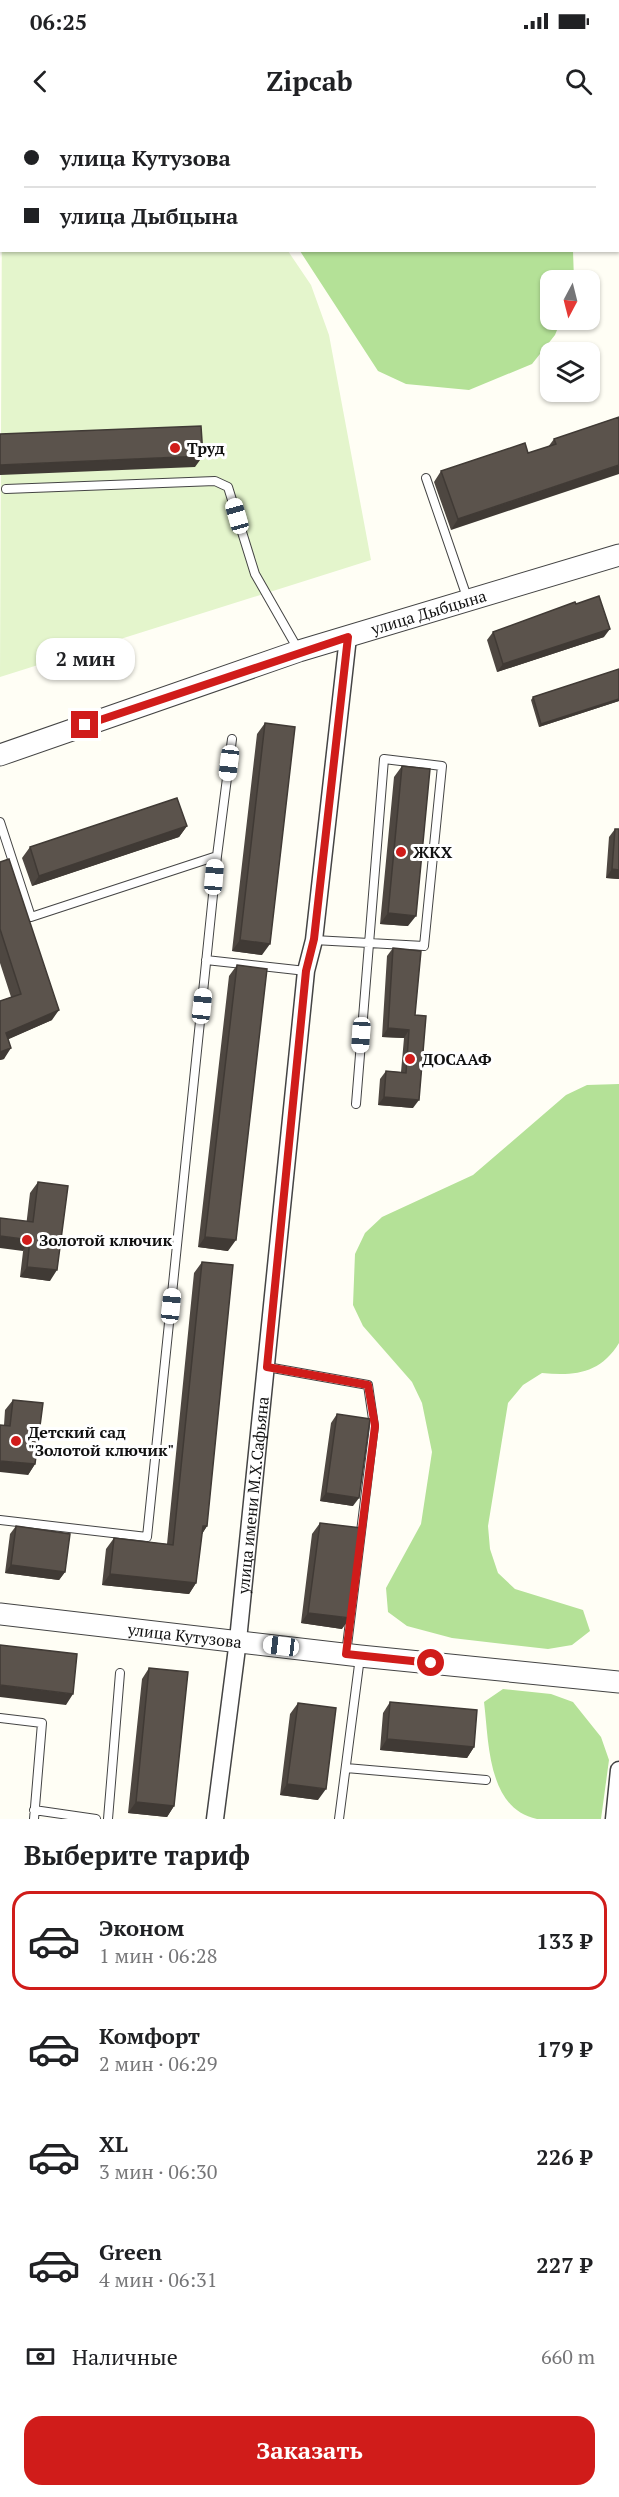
<!DOCTYPE html>
<html lang="ru">
<meta charset="utf-8">
<style>
body{margin:0;font-family:"PT Serif",serif;background:#f2f2f2;color:#202124;height:100vh;display:flex;flex-direction:column;font-size:22px;white-space:nowrap}
*{box-sizing:border-box;margin:0}
p{font-size:20px;color:#757577}
.icon{flex:none;width:33px;height:33px;fill:none;stroke:currentColor;stroke-width:2;stroke-linecap:round;stroke-linejoin:round}
.map{position:relative;height:1699px;overflow:hidden}
.sheet{display:flex;flex-direction:column;background:#fff;flex:1}
.sheet>*{flex:none}
.top-card{position:absolute;left:0px;top:0px;width:620px;height:132px;box-shadow:0 2px 4px #0004;display:grid;align-content:center;height:132px;padding:0 24px;background:#fff}
.needle{width:39px;rotate:187deg}
.buttons{position:absolute;left:540px;top:150px;display:grid;gap:12px}
.buttons a{display:grid;place-items:center;width:60px;height:60px;border-radius:12px;background:#fff;box-shadow:0 2px 4px #0004;font-size:30px}
.end{position:absolute;width:27px;height:27px;margin:-14px;border:8px solid #d01c1a;background:#fff;box-shadow:0 0 0 3px #fff}
.from{border-radius:50%}
.bubble{position:absolute;height:42px;border-radius:18px;background:#fff;box-shadow:0 2px 4px #0004;font-size:20px;font-weight:800;line-height:42px;text-align:center}
.car{position:absolute;width:18px;height:36px;margin:-18px -9px;border-radius:8px;box-shadow:0 0 4px 2px #0007;background:linear-gradient(#fff 24%,#345 0 40%,#fff 0 76%,#345 0 86%,#fff 0)}
.top-card b{display:flex;align-items:center;gap:21px;height:57px;font-size:22px}
.top-card b+b{border-top:2px solid #e0e0e0}
.top-card i{width:15px;height:15px;background:#202124}
ul{padding:0;list-style:none}
li{display:flex;align-items:center;gap:18px;height:99px;margin:0 12px 9px;padding:0 12px;border:3px solid transparent;border-radius:18px}
li div{flex:1}
li b{display:block;font-size:22px}
li em{font-style:normal;font-weight:800}
li.on{border-color:#d01c1a}
li>.icon{width:54px;height:54px;stroke-width:1.5}
h2{padding:0 24px;font-size:27px;line-height:72px}
.pay{display:flex;align-items:center;gap:15px;height:66px;padding:0 24px;font-size:22px}
.pay p{margin-inline-start:auto}
.cta{display:flex;gap:12px;margin-top:auto;padding:12px 24px}
.cta a{flex:1;height:69px;border-radius:18px;background:#d01c1a;color:#fff;font-size:24px;font-weight:800;line-height:69px;text-align:center}
.status{display:flex;justify-content:space-between;align-items:center;height:42px;padding:0 30px;background:#fff;direction:ltr}
.status svg{height:16px;fill:currentColor}
header{display:flex;justify-content:space-between;align-items:center;height:78px;padding:0 24px;background:#fff;font-size:27px;font-weight:800}
.map>svg:first-child{display:block}
</style>
<div class="status"><b>06:25</b><svg viewBox="0 0 49 12"><path d="M0 12V9h3v3zM5 12V6h3v6zM10 12V3h3v9zM15 12V0h3v12zM26 1h20v11H26zM47 4h2v5h-2z"/></svg></div>
<header><svg class="icon" aria-label="back" viewBox="0 0 24 24"><path d="M15 5l-7 7 7 7"/></svg>Zipcab<svg class="icon" aria-label="search" viewBox="0 0 24 24"><circle cx="10" cy="10" r="6"/><path d="M15 15l6 6"/></svg></header>
<div class="map">
<svg width="619" height="1699" viewBox="0 0 619 1699">
<rect width="100%" height="100%" fill="#fffef5"/>
<path fill="#b4e197" d="M 300,131 L 573,131 L 574,160 L 550,160 L 550,200 L 561,200 L 555,215 L 532,244 L 469,270 L 406,264 L 378,251 Z
M 619,964 L 619,1223 C 600,1254 574,1256 542,1253 L 523,1265 L 508,1283 L 488,1406 L 490,1429 L 498,1453 L 515,1469 L 583,1490 L 590,1511 L 572,1525 L 548,1529 L 452,1518 L 407,1506 L 388,1492 L 386,1468 L 421,1404 L 432,1332 L 422,1283 L 412,1262 L 363,1206 L 353,1185 L 355,1134 L 365,1113 L 382,1097 L 473,1055 L 566,975 L 587,965 Z
M 503,1569 L 551,1574 L 573,1582 L 601,1617 L 609,1640 L 601,1699 C 581,1699 557,1699 537,1699 C 487,1689 489,1621 484,1582 Z"/>
<path fill="#e4f5cc" d="M 2,84 L 2,130 L 288,131 L 311,165 L 329,215 L 371,440 L 0,557 Z"/>
<g fill="none" stroke-linecap="round" stroke-linejoin="round">
<path stroke="#b4ddfc" stroke-width="27" d="M 478,0 L 479,2
M 618,34 L 619,34"/>
<g stroke="#444" stroke-width="10">
<path id="service" d="M 426,358 L 468,480
M 6,369 L 215,361 L 228,367 L 255,454 L 299,531
M 0,702 L 31,797 L 217,736 L 147,1417 L 0,1400
M 217,736 L 232,619
M 314,820 L 424,826 L 442,646 L 384,639 L 356,984
M 206,840 L 306,851
M 267,1247 L 368,1265 L 374,1306 L 346,1534
M 0,1598 L 42,1603 L 34,1699
M 346,1648 L 486,1660
M 34,1690 L 96,1699
M 108,1699 L 120,1553
M 339,1699 L 360,1537"/>
</g>
<g stroke="#444" stroke-width="19">
<g id="minor">
<path id="s1" d="M 215,1699 L 238,1520 L 306,851 L 314,820 L 348,517"/>
<path d="M 614,1699 L 619,1650"/>
</g>
</g>
<g stroke="#444" stroke-width="23">
<g id="tertiary">
<path id="s2" d="M 0,635 L 299,531 L 619,435"/>
<path id="s3" d="M 0,1494 L 360,1536 L 619,1562"/>
</g>
</g>
<use href="#service" stroke="#fff" stroke-width="8"/>
<use href="#minor" stroke="#fff" stroke-width="16"/>
<use href="#tertiary" stroke="#fff" stroke-width="21"/>
</g>
<path fill="#4e4741" d="M 619,297 L 451,410 L 434,362 L 441,351 L 528,333 L 548,327 L 554,319 Z
M 576,484 L 604,517 L 497,552 L 487,520 L 493,512 Z
M 619,549 L 619,581 L 539,607 L 531,580 L 533,577 Z
M 265,603 L 262,835 L 232,831 L 257,614 Z
M 402,646 L 408,806 L 380,804 L 394,657 Z
M 187,706 L 179,717 L 32,766 L 22,738 L 30,727 Z
M 615,709 L 619,759 L 606,758 L 609,717 Z
M 0,742 L 52,900 L 8,919 L 4,939 L 0,940 L 0,881 L 11,877 L 0,843 Z
M 393,828 L 415,895 L 413,988 L 378,985 L 380,959 L 386,951 L 401,952 L 404,918 L 382,917 L 387,836 Z
M 237,845 L 228,1131 L 198,1127 L 229,856 Z
M 38,1062 L 50,1161 L 20,1157 L 30,1073 Z
M 202,1142 L 207,1406 L 202,1414 L 196,1463 L 189,1474 L 102,1465 L 106,1429 L 114,1418 L 167,1424 L 194,1153 Z
M 13,1280 L 35,1344 L 28,1355 L 4,1305 L 5,1290 Z
M 337,1294 L 353,1386 L 320,1381 L 331,1303 Z
M 320,1403 L 342,1509 L 301,1503 L 312,1414 Z
M 16,1406 L 65,1452 L 59,1460 L 5,1453 L 10,1414 Z
M 149,1548 L 174,1686 L 167,1697 L 128,1693 L 142,1559 Z
M 390,1582 L 474,1627 L 467,1638 L 380,1630 L 383,1593 Z
M 298,1583 L 318,1680 L 280,1675 L 290,1594 Z"/>
<path fill="#403a35" d="M 203,336 L 195,347 L 0,355 L 0,345 Z
M 619,345 L 619,354 L 451,410 L 458,399 Z
M 610,509 L 604,517 L 497,552 L 503,544 Z
M 619,579 L 619,581 L 539,607 L 541,604 Z
M 187,706 L 179,717 L 32,766 L 39,756 Z
M 612,749 L 619,750 L 619,759 L 606,758 Z
M 388,793 L 416,796 L 408,806 L 380,804 Z
M 240,820 L 270,824 L 262,835 L 232,831 Z
M 59,890 L 52,900 L 0,923 L 6,913 Z
M 388,908 L 409,910 L 404,918 L 382,917 Z
M 11,928 L 4,939 L 0,940 L 0,932 Z
M 384,977 L 419,980 L 413,988 L 378,985 Z
M 0,1116 L 30,1120 L 23,1131 L 0,1128 Z
M 205,1117 L 236,1120 L 228,1131 L 198,1127 Z
M 27,1147 L 57,1150 L 50,1161 L 20,1157 Z
M 0,1341 L 35,1344 L 28,1355 L 0,1352 Z
M 326,1373 L 359,1378 L 353,1386 L 320,1381 Z
M 203,1406 L 207,1406 L 200,1417 Z
M 11,1445 L 65,1452 L 59,1460 L 5,1453 Z
M 110,1454 L 196,1463 L 189,1474 L 102,1465 Z
M 308,1493 L 350,1498 L 342,1509 L 301,1503 Z
M 0,1565 L 73,1574 L 66,1585 L 0,1577 Z
M 387,1619 L 474,1627 L 467,1638 L 380,1630 Z
M 287,1664 L 326,1669 L 318,1680 L 280,1675 Z
M 136,1682 L 174,1686 L 167,1697 L 128,1693 Z"/>
<path fill="#5b534c" stroke="#403a35" stroke-width="1.5" d="M 619,297 L 619,345 L 458,399 L 441,351 L 525,323 L 528,333 L 556,324 L 554,319 Z
M 201,306 L 203,336 L 0,345 L 0,314 Z
M 599,476 L 610,509 L 503,544 L 493,512 L 575,482 L 576,484 Z
M 619,549 L 619,579 L 541,604 L 533,577 Z
M 265,603 L 295,607 L 270,824 L 240,820 Z
M 402,646 L 430,649 L 416,796 L 388,793 Z
M 177,678 L 187,706 L 39,756 L 30,727 Z
M 615,709 L 619,709 L 619,750 L 612,749 Z
M 9,739 L 59,890 L 6,913 L 11,928 L 0,932 L 0,881 L 21,874 L 0,809 L 0,742 Z
M 393,828 L 421,831 L 415,895 L 426,896 L 419,980 L 384,977 L 386,951 L 406,953 L 409,910 L 388,908 Z
M 237,845 L 267,849 L 236,1120 L 205,1117 Z
M 38,1062 L 68,1066 L 57,1150 L 27,1147 L 30,1120 L 0,1116 L 0,1098 L 33,1102 Z
M 202,1142 L 233,1145 L 207,1406 L 203,1406 L 196,1463 L 110,1454 L 114,1418 L 173,1425 Z
M 13,1280 L 43,1283 L 35,1344 L 0,1341 L 0,1305 L 10,1306 Z
M 337,1294 L 370,1299 L 359,1378 L 326,1373 Z
M 320,1403 L 361,1408 L 350,1498 L 308,1493 Z
M 16,1406 L 70,1414 L 65,1452 L 11,1445 Z
M 0,1525 L 77,1534 L 73,1574 L 0,1565 Z
M 149,1548 L 188,1552 L 174,1686 L 136,1682 Z
M 390,1582 L 477,1590 L 474,1627 L 387,1619 Z
M 298,1583 L 336,1588 L 326,1669 L 287,1664 Z"/>
<g fill="none" stroke-linecap="round" stroke-linejoin="round">
<path stroke="#d01c1a" stroke-width="8" d="M 85,605 L 348,517 L 314,819 L 306,851 L 267,1247 L 368,1265 L 375,1306 L 346,1534 L 431,1543"/>
</g>
<g fill="#d01c1a" stroke="#fff" stroke-width="2">
<circle cx="175" cy="328" r="6"/>
<circle cx="401" cy="732" r="6"/>
<circle cx="410" cy="939" r="6"/>
<circle cx="27" cy="1120" r="6"/>
<circle cx="16" cy="1321" r="6"/>
</g>
<g text-anchor="middle" stroke-width="6" stroke-linejoin="round" paint-order="stroke">
<g font-size="16" font-weight="bold" fill="#111" stroke="#fff" text-anchor="start">
<text x="187" y="334">Труд</text>
<text x="413" y="738">ЖКХ</text>
<text x="422" y="945">ДОСААФ</text>
<text x="39" y="1126">Золотой ключик</text>
<text x="28" y="1318">Детский сад<tspan x="28" dy="18">"Золотой ключик"</tspan></text>
</g>
<g font-size="16" fill="#111" stroke="#fff">
<text dy="6" stroke="none"><textPath href="#s2" startOffset="452">улица Дыбцына</textPath></text>
<text dy="6" stroke="none"><textPath href="#s1" startOffset="326">улица имени М.Х.Сафьяна</textPath></text>
<text dy="6" stroke="none"><textPath href="#s3" startOffset="186">улица Кутузова</textPath></text>
</g>
</g>
</svg>
<div class="buttons">
<a><svg class="needle" viewBox="-14 -14 28 28"><path d="M0-13l5 13h-10z" fill="#e53935"/><path d="M0 13l5-13h-10z" fill="#757577"/></svg></a>
<a><svg class="icon" aria-label="layers" viewBox="0 0 24 24"><path d="M12 4l9 5-9 5-9-5zM3 14l9 5 9-5"/></svg></a>
</div>
<i class="end from" style="left:431px;top:1543px"></i>
<i class="end" style="left:85px;top:605px"></i>
<div class="bubble" style="left:36px;top:518px;width:99px">2 мин</div>
<i class="car" style="left:237px;top:396px;rotate:344deg"></i>
<i class="car" style="left:229px;top:643px;rotate:187deg"></i>
<i class="car" style="left:214px;top:757px;rotate:5deg"></i>
<i class="car" style="left:202px;top:886px;rotate:6deg"></i>
<i class="car" style="left:361px;top:915px;rotate:184deg"></i>
<i class="car" style="left:171px;top:1186px;rotate:6deg"></i>
<i class="car" style="left:281px;top:1526px;rotate:277deg"></i>
<div class="top-card">
<b><i class="from"></i>улица Кутузова</b>
<b><i></i>улица Дыбцына</b>
</div>
</div>
<section class="sheet">
<h2>Выберите тариф</h2>
<ul>
<li class="on"><svg class="icon" aria-label="car" viewBox="0 0 24 24"><path d="M5 17H2v-5l4-1 3-4h7l3 4 3 1v5h-3M9 17h6M6 11h13"/><circle cx="7" cy="17" r="2"/><circle cx="17" cy="17" r="2"/></svg><div><b>Эконом</b><p>1 мин · 06:28</p></div><em>133 ₽</em></li>
<li><svg class="icon" aria-label="car" viewBox="0 0 24 24"><path d="M5 17H2v-5l4-1 3-4h7l3 4 3 1v5h-3M9 17h6M6 11h13"/><circle cx="7" cy="17" r="2"/><circle cx="17" cy="17" r="2"/></svg><div><b>Комфорт</b><p>2 мин · 06:29</p></div><em>179 ₽</em></li>
<li><svg class="icon" aria-label="car" viewBox="0 0 24 24"><path d="M5 17H2v-5l4-1 3-4h7l3 4 3 1v5h-3M9 17h6M6 11h13"/><circle cx="7" cy="17" r="2"/><circle cx="17" cy="17" r="2"/></svg><div><b>XL</b><p>3 мин · 06:30</p></div><em>226 ₽</em></li>
<li><svg class="icon" aria-label="car" viewBox="0 0 24 24"><path d="M5 17H2v-5l4-1 3-4h7l3 4 3 1v5h-3M9 17h6M6 11h13"/><circle cx="7" cy="17" r="2"/><circle cx="17" cy="17" r="2"/></svg><div><b>Green</b><p>4 мин · 06:31</p></div><em>227 ₽</em></li>
</ul>
<div class="pay"><svg class="icon" aria-label="cash" viewBox="0 0 24 24"><path d="M3 7h18v10H3z"/><circle cx="12" cy="12" r="2"/></svg>Наличные<p>660 m</p></div>
<div class="cta"><a>Заказать</a></div>
</section>
